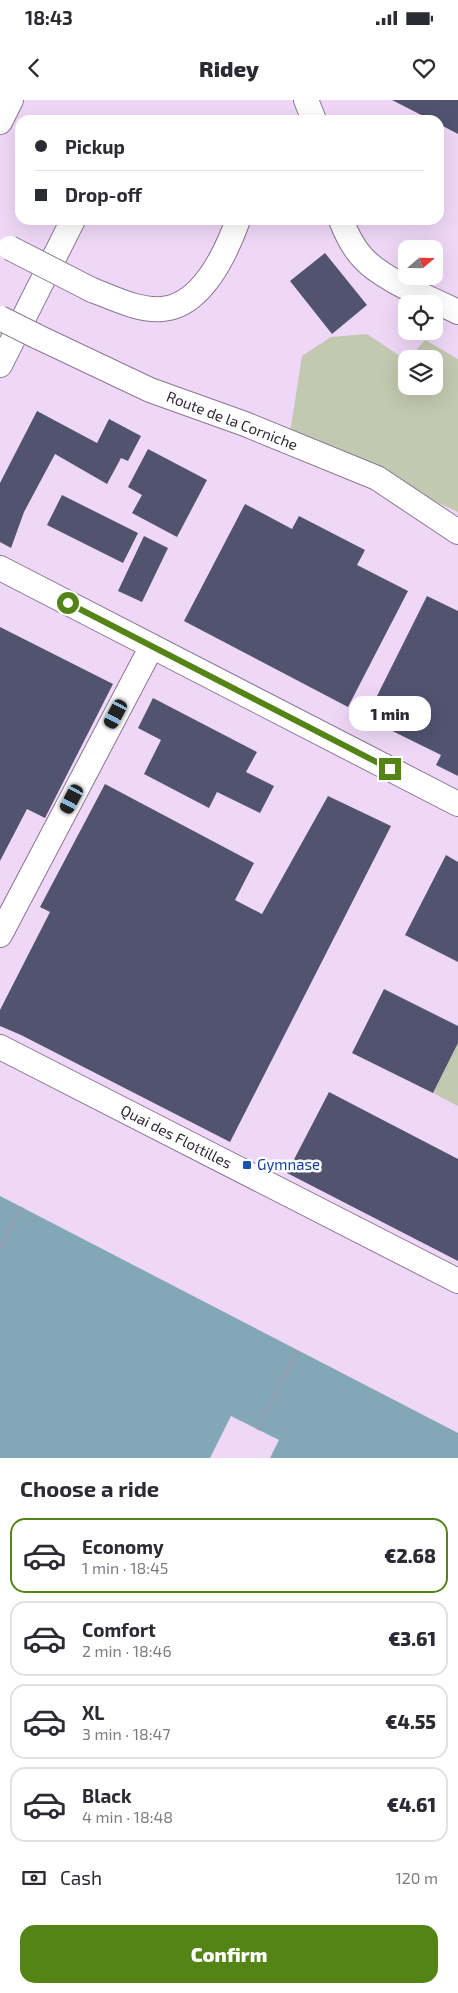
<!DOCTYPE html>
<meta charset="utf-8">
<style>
body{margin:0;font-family:"Exo 2",sans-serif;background:#f7f7f7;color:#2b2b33;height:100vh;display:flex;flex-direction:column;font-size:19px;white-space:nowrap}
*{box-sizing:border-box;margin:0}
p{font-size:16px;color:#7c7c81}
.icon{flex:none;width:28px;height:28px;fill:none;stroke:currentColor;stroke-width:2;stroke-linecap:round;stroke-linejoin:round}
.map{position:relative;height:1358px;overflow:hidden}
.panel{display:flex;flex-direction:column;background:#fff;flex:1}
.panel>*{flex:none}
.guide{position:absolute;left:15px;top:15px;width:429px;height:110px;border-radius:15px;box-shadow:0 5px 20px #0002;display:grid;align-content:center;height:110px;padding:0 20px;background:#fff}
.needle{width:32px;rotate:70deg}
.controls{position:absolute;left:398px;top:140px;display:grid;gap:10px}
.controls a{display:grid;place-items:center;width:45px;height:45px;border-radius:10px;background:#fff;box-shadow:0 5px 20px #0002;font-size:25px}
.end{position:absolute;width:22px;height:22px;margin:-11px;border:6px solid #548416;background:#fff;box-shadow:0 0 0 2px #fff}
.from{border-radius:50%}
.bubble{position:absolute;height:35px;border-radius:15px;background:#fff;box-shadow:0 5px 20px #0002;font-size:16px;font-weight:800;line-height:35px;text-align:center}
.car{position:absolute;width:15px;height:30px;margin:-15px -8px;border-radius:6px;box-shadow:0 0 4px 1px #0007;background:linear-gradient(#222 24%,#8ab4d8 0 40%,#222 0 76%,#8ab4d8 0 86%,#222 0)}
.guide b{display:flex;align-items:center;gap:18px;height:48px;font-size:19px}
.guide b+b{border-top:1px solid #e1e1e2}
.guide i{width:12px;height:12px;background:#2b2b33}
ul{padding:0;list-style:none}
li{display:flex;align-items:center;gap:15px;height:75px;margin:0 10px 8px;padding:0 10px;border:2px solid #e1e1e2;border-radius:15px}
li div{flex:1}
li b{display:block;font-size:19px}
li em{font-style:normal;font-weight:800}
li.on{border-color:#548416}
li>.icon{width:45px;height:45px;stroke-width:1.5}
h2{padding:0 20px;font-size:22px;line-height:60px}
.pay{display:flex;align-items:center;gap:12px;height:55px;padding:0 20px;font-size:19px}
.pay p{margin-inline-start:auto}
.primary-button{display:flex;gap:10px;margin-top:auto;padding:10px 20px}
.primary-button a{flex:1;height:58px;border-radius:15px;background:#548416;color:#fff;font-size:20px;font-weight:800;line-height:58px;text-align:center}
.status{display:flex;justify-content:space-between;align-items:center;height:35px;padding:0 25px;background:#fff;direction:ltr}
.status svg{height:14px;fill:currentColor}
header{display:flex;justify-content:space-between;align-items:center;height:65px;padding:0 20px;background:#fff;font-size:22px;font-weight:800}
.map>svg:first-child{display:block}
</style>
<div class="status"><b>18:43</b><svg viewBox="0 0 49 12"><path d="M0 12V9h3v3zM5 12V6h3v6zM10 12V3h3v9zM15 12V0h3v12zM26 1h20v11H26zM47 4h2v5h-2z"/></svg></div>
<header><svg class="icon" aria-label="back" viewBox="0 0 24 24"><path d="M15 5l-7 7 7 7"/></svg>Ridey<svg class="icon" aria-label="heart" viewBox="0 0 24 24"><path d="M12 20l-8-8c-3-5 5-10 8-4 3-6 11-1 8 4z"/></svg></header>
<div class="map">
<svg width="458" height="1358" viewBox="0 0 458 1358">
<rect width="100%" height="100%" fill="#efd8f7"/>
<path fill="#c3c9b0" d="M 367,234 L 406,260 L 406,286 L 434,286 L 434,259 L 409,259 L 425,240 L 458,259 L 458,412 L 290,333 L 302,256 L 331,237 Z
M 458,943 L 458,1006 L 433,993 Z"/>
<path fill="#82a7b6" d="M 0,1096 L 458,1333 L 458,1358 L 0,1358 Z"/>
<path fill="#efd8f7" d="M 231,1316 L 279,1340 L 270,1358 L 210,1358 Z"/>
<path fill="#51536f" d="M 392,0 L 458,0 L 458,34 L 439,24 L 439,20 L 431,20 Z
M 325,153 L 367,205 L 332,234 L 290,181 Z
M 37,311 L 97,343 L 109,319 L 141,336 L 128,361 L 121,358 L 107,384 L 55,354 L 24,412 L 11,448 L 0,442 L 0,383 Z
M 148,349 L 207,380 L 177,437 L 132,413 L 142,395 L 128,387 Z
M 62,395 L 138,433 L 123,463 L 47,425 Z
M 245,404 L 292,429 L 299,416 L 365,450 L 357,465 L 408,491 L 348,607 L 184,521 Z
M 144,436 L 168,448 L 142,502 L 118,491 Z
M 427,496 L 458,511 L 458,676 L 436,665 L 441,655 L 366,618 Z
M 0,527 L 113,584 L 45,718 L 27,709 L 0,761 Z
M 153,598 L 257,652 L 246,672 L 274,686 L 260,713 L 217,692 L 209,708 L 144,674 L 161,640 L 138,628 Z
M 105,684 L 254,763 L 235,800 L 262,814 L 328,696 L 391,726 L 230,1042 L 21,935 L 0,926 L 0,910 L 50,812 L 40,807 Z
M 446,755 L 458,762 L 458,862 L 405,835 Z
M 384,889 L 458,926 L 458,943 L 433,993 L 352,953 Z
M 329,992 L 458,1059 L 458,1161 L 287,1073 Z"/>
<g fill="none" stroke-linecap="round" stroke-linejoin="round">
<g stroke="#8a7692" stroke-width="26">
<path id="minor" d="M 306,0 L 314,20
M 0,22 L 11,0
M 341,120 C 346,133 352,146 362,157 C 382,180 430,198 458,212
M 92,190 C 114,198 138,211 162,209 C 202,206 226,153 238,120
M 36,236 L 150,290 L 245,324 L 377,378 L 458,432
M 0,265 L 73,120
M 0,468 L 458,704
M 0,835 L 152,546
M 0,947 L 458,1181"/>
</g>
<path stroke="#a695ad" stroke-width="3" stroke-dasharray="2.5 2.5" stroke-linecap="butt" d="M 0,1148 L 22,1107
M 258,1330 L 298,1250"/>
<use href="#minor" stroke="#fff" stroke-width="24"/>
<g stroke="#8a7692" stroke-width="26" stroke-linecap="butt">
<path id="minor-bridge" d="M 10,148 L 92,190
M 0,218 L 36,236"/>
</g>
<use href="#minor-bridge" stroke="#fff" stroke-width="24"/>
</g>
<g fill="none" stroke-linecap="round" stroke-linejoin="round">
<path stroke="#548416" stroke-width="6" d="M 68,503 L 390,669"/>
</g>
<rect fill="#1a4fb4" stroke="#fff" stroke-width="2" x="242" y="1060" width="10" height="10" rx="2.5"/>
<g text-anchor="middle" stroke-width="5" stroke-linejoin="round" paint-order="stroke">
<g font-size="15" fill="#302833" stroke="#fff">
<text transform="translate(232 321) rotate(21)" y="5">Route de la Corniche</text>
<text transform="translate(176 1037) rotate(27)" y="5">Quai des Flottilles</text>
</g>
<g font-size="15" fill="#164399" stroke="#fff" text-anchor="start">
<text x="257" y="1070">Gymnase</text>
</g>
</g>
</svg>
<div class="controls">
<a><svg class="needle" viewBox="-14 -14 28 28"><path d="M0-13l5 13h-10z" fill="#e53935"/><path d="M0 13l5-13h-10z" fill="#7c7c81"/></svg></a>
<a><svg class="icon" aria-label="locate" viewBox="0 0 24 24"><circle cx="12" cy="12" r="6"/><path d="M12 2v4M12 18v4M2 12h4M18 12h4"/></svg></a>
<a><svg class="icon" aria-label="layers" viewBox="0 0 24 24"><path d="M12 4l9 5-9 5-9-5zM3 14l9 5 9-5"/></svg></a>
</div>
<i class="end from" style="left:68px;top:503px"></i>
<i class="end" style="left:390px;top:669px"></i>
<div class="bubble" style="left:349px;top:596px;width:82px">1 min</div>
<i class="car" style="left:116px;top:614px;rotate:208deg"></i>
<i class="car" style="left:72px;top:699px;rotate:208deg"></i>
<div class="guide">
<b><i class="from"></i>Pickup</b>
<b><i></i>Drop-off</b>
</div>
</div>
<section class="panel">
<h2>Choose a ride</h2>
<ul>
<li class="on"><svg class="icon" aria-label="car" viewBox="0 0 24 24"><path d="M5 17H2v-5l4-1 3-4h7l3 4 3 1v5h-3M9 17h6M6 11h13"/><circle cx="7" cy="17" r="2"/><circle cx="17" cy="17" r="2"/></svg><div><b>Economy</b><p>1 min · 18:45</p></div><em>€2.68</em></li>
<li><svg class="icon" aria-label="car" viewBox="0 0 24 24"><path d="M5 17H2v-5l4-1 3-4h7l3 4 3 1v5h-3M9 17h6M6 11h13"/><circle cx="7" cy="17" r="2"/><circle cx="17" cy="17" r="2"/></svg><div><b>Comfort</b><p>2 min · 18:46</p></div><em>€3.61</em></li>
<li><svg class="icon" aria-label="car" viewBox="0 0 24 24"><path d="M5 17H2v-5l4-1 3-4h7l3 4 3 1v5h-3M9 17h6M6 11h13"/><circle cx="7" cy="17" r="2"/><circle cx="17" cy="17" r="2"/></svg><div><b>XL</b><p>3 min · 18:47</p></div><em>€4.55</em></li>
<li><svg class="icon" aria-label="car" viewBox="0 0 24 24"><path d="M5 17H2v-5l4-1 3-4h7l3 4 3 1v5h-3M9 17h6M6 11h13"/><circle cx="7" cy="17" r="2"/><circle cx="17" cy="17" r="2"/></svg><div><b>Black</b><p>4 min · 18:48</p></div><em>€4.61</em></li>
</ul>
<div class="pay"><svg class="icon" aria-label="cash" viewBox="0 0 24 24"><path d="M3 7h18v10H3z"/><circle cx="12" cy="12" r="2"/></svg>Cash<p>120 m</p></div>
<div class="primary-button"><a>Confirm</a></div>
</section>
